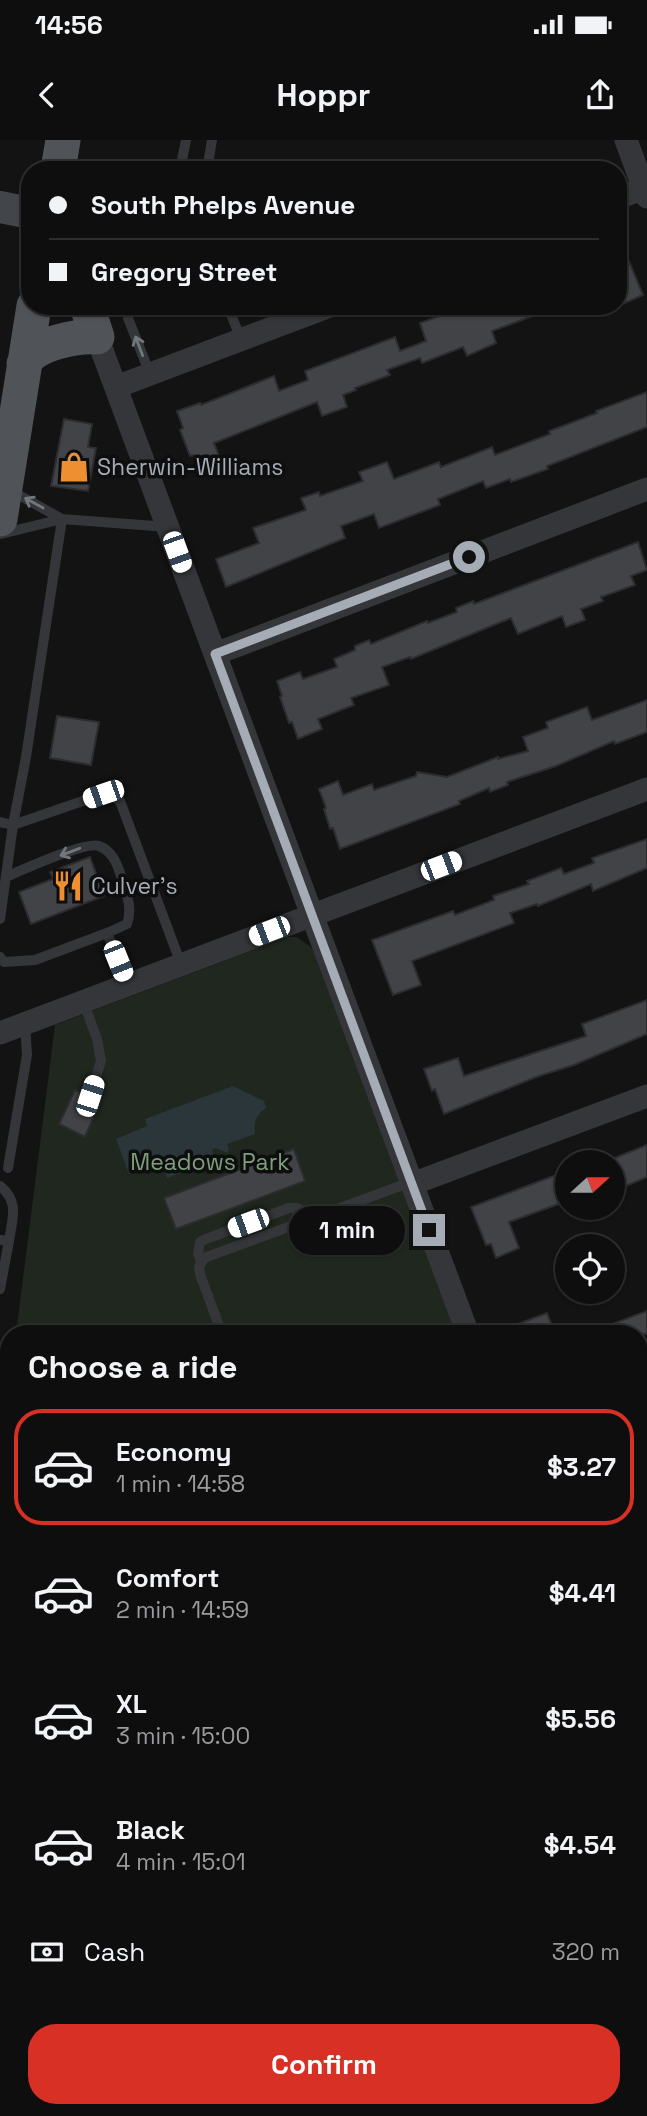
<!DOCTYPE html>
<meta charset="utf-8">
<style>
body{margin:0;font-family:"Space Grotesk",sans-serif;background:#1c1c1d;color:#f1f3f6;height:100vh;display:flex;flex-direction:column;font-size:26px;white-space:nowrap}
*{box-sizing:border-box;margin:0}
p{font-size:23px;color:#9b9c9e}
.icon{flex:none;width:38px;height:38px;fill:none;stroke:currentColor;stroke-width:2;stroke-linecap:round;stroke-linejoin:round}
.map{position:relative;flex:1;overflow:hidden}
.details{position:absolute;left:0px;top:1185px;width:648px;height:793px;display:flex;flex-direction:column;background:#0e0e0f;border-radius:28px 28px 0 0;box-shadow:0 2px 5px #0004,0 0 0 2px #2e2e2f}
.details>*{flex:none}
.top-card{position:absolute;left:21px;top:21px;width:606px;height:154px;border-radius:28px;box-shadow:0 2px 5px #0004,0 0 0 2px #2e2e2f;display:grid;align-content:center;height:154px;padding:0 28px;background:#0e0e0f}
.needle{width:46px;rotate:69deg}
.tools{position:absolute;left:555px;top:1010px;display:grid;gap:14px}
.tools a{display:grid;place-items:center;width:70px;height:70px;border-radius:50%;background:#0e0e0f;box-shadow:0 2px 5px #0004,0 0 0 2px #2e2e2f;font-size:35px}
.end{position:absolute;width:32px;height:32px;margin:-16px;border:9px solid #a5acb5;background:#111;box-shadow:0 0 0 4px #111}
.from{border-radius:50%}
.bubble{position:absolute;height:49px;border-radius:24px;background:#0e0e0f;box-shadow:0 2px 5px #0004,0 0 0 2px #2e2e2f;font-size:23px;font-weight:600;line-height:49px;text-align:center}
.car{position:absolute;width:21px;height:42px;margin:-21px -10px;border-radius:9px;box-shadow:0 0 5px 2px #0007;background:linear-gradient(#fff 24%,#345 0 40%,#fff 0 76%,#345 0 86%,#fff 0)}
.top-card b{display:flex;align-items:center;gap:24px;height:66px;font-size:26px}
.top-card b+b{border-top:2px solid #2e2e2f}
.top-card i{width:18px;height:18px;background:#f1f3f6}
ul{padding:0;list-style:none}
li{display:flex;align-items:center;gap:21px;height:116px;margin:0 14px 10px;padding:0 14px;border:4px solid transparent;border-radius:28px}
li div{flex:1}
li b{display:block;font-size:26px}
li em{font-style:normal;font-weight:600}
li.current{border-color:#d93025}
li>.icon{width:63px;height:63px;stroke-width:1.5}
h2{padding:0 28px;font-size:32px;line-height:84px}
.pay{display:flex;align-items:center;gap:18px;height:77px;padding:0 28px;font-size:26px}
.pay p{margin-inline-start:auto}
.cta{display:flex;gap:14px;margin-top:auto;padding:14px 28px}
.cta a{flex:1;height:80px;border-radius:28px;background:#d93025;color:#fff;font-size:28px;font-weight:600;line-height:80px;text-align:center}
.status{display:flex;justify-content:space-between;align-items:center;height:49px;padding:0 35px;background:#0e0e0f;direction:ltr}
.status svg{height:19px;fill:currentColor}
header{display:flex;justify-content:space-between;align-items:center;height:91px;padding:0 28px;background:#0e0e0f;font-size:32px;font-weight:600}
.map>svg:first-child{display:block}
</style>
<div class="status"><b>14:56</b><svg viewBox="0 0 49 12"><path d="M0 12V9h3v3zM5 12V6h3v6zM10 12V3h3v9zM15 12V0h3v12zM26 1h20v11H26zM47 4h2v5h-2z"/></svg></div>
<header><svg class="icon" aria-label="back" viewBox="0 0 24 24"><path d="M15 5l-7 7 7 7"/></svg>Hoppr<svg class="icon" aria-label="share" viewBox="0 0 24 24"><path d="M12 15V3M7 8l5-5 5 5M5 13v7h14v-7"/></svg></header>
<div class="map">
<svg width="647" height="1976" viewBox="0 0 647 1976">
<rect width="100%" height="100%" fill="#131314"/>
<path fill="#1f271f" d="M 288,797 L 297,797 L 312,808 L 457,1193 L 16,1194 L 55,885 Z
M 0,1210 L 9,1211 L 9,1632 L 0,1610 Z"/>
<path fill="#2b363a" d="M 233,946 L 264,961 L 266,968 C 256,975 253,982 255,994 L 227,1004 L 229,1010 L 227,1013 L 216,1008 L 212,1010 L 215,1021 L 167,1038 L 161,1022 L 129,1034 L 116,999 L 147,986 L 145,979 Z"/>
<path fill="#424347" stroke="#2d2d30" stroke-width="2" d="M 618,95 L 643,155 L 618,166 Z
M 466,166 L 554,168 L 492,191 L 496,203 L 467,216 L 463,207 L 422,223 L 420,218 L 387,230 L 390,235 L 355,248 L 356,250 L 343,255 L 347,267 L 322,276 L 317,262 L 214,303 L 221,321 L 198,329 L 193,315 L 190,316 L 180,290 L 183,288 L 177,271 L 200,263 L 201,265 L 274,236 L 279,251 L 308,240 L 305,231 L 395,197 L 400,211 L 426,201 L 420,183 Z
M 647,252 L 647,287 L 547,326 L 548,329 L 511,342 L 510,339 L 486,348 L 483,341 L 438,359 L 440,365 L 379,388 L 374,374 L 341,386 L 345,398 L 226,447 L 216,419 L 259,403 L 253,388 L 306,370 L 301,358 L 319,352 L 320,356 L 363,341 L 359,332 L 387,322 L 394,339 L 439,322 L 441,327 L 492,307 L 495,315 L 550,294 L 549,291 L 597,273 L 596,271 Z
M 64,279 L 92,284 L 88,307 L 96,308 L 88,351 L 51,346 Z
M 638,402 L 647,430 L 631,436 L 635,445 L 601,457 L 603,461 L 581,469 L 585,480 L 566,487 L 562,476 L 518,494 L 511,478 L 411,519 L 410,517 L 382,527 L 389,545 L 351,558 L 354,565 L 318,579 L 322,589 L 298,599 L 292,582 L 289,583 L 280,557 L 282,556 L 277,541 L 300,532 L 303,539 L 337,527 L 334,519 L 355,510 L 355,506 L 369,500 L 371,504 L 427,481 L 428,483 L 457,472 L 456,468 L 473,461 L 474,464 Z
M 647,560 L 647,592 L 615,604 L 614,601 L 556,626 L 507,642 L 508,645 L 490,652 L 489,648 L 459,661 L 460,664 L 340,709 L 333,688 L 330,689 L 324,669 L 326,668 L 319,649 L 338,641 L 343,655 L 372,644 L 374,650 L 416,636 L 417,632 L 447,637 L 498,617 L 498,619 L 528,611 L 523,597 L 548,588 L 546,582 L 587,567 L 592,580 Z
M 57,576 L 99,582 L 91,625 L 50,618 Z
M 647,699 L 647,728 L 593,751 L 591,744 L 538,766 L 537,764 L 510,773 L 514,783 L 412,821 L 421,845 L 393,855 L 372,800 L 453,771 L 455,775 L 494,760 L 493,756 L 529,744 L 527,741 L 561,728 L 564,734 L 594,723 L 592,718 Z
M 90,717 L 104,756 L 31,784 L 19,752 L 53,739 L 50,732 Z
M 647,860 L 647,894 L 574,925 L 539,936 L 444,974 L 435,949 L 432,951 L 424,929 L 458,918 L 464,936 L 586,896 L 582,884 Z
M 75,950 L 83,953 L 83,958 L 87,963 L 92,963 L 97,959 L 101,960 L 85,997 L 59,984 Z
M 647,1005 L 647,1037 L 612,1052 L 612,1019 Z
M 294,1009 L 305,1041 L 176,1089 L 164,1058 Z
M 564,1032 L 567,1041 L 567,1061 L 509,1082 L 519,1108 L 496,1118 L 491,1104 L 486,1105 L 471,1067 Z
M 647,1171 L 647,1194 L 591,1194 L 591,1192 Z
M 547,1173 L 555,1194 L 497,1194 L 497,1192 Z"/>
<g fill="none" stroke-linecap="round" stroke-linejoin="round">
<path stroke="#343639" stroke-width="10" d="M 180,30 L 186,0
M 207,30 L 212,0
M 228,166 L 241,200
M 128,178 L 150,234
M 10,350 L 62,379
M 1,394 L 62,379 L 168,387
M 0,682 L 13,685 L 103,654 L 111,655 L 120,661 L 181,824
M 6,737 C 22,730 86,701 99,706 C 112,711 117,723 121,736 C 126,753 133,767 127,784 L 107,793
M 0,779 L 13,685 L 26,617 L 62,379
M 0,817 L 4,822 L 35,820 L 107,793 L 128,844
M 83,861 L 97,899 L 101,921 L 90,956
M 8,1028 L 27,915 L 25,883
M 0,1046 C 20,1062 12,1079 9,1101
M 0,1100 L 9,1101 L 0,1149
M 201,1121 L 198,1114 L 200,1102 L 206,1099 L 289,1068 L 297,1068 L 314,1077
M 222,1194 L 200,1134 L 199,1127 L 204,1118 L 411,1042
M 0,1665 L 9,1688"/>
<path stroke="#343639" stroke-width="23" d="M 626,0 L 647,57
M 618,58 L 647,47
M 97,197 L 468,1194
M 116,247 L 330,166
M 215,514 L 647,349
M 0,893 L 647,649
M 412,1044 L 647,956
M 639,1257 L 647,1254
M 639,1561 L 647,1558
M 639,1653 L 647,1675
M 0,1806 L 9,1803
M 639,1868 L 647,1865
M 347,1976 L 367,1969"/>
<path stroke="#424549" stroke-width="32" d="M 0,67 L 30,73"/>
<path stroke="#505358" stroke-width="35" d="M 58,30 L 63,0
M 24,224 C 33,203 77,196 97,197 L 87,166
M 0,379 L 34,166"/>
</g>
<defs><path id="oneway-shaft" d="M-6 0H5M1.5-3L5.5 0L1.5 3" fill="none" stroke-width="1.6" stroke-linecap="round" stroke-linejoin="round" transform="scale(1.75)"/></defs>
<g stroke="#72777d">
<use href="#oneway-shaft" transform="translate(139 206) rotate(-111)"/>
<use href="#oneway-shaft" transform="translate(34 363) rotate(-151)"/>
<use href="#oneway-shaft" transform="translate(70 712) rotate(159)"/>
</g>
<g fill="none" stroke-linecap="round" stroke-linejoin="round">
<path stroke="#a5acb5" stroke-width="9" d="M 429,1090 L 215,514 L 469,417"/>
</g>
<defs>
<g id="shop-bare" transform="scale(2.415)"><path d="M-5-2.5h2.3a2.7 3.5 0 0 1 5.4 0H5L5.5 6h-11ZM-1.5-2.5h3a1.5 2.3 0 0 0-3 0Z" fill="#ee9031" stroke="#0e0e0f" stroke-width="2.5" paint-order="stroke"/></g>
<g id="restaurant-bare" transform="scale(2.415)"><path d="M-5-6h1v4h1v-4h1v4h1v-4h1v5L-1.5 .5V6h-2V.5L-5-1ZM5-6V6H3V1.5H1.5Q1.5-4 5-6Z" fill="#ee9031" stroke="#0e0e0f" stroke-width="2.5" paint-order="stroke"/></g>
</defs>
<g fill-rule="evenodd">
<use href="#shop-bare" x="74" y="327"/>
<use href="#restaurant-bare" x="68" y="746"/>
</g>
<g text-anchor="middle" stroke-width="7" stroke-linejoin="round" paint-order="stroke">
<g font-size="23" fill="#a5acb5" stroke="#0e0e0f" text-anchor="start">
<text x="97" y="335">Sherwin-Williams</text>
<text x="91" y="754">Culver's</text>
</g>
<g font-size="23" fill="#7f9f7c" stroke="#0e0e0f">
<text x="210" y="1030">Meadows Park</text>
</g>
</g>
</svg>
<div class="tools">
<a><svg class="needle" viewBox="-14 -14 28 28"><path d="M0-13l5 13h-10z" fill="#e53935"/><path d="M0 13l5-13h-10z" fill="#9b9c9e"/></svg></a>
<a><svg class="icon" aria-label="locate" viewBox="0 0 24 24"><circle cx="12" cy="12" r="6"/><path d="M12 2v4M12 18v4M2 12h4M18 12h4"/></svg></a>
</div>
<i class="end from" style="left:469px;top:417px"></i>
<i class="end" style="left:429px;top:1090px"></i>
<div class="bubble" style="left:289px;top:1066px;width:116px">1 min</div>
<i class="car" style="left:177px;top:412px;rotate:160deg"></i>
<i class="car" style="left:103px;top:654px;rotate:251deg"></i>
<i class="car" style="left:441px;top:726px;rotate:69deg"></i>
<i class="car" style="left:269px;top:791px;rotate:249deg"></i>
<i class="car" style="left:118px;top:821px;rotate:158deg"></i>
<i class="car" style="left:90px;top:956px;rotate:18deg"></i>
<i class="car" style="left:248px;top:1083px;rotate:250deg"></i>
<div class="top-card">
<b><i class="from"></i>South Phelps Avenue</b>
<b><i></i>Gregory Street</b>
</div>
<section class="details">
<h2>Choose a ride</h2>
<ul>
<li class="current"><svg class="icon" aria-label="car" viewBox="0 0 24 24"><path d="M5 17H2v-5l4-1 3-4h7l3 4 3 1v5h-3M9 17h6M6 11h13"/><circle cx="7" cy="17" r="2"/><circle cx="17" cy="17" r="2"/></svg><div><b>Economy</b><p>1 min · 14:58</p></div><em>$3.27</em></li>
<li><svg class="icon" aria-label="car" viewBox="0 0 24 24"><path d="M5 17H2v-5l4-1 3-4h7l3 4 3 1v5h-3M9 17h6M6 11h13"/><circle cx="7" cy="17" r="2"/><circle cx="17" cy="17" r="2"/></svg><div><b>Comfort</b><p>2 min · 14:59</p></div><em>$4.41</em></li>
<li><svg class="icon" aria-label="car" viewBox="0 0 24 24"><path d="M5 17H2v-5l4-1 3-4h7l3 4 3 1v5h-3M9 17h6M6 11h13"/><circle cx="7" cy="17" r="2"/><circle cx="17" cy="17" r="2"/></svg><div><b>XL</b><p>3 min · 15:00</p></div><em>$5.56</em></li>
<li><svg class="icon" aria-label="car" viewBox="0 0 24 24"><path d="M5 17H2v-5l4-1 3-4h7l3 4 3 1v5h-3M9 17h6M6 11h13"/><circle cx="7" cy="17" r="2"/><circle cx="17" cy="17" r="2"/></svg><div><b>Black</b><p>4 min · 15:01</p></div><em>$4.54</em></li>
</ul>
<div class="pay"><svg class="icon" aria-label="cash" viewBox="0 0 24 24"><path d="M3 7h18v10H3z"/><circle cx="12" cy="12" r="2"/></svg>Cash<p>320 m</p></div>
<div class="cta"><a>Confirm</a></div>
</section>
</div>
